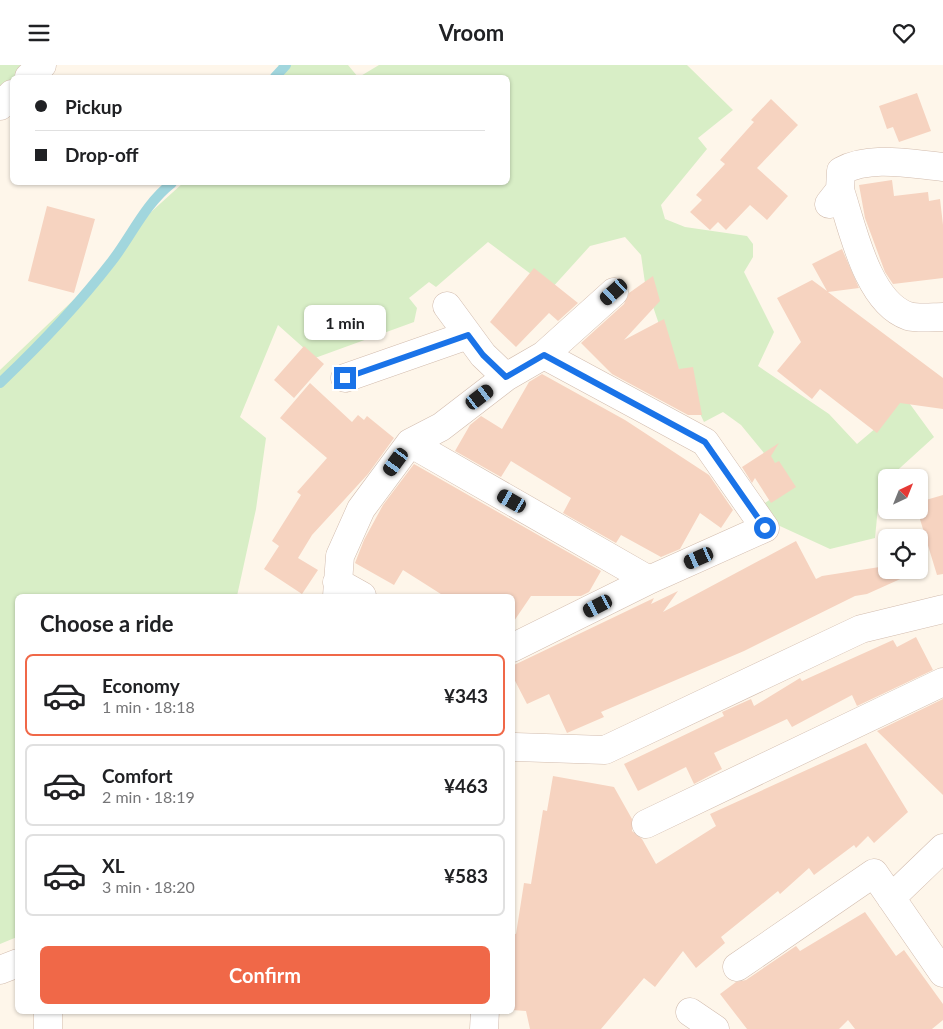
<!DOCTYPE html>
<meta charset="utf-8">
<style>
body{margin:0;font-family:Lato,sans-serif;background:#f2f2f2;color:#202124;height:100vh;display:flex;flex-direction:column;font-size:19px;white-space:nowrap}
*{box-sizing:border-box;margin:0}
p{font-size:16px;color:#757577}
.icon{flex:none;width:28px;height:28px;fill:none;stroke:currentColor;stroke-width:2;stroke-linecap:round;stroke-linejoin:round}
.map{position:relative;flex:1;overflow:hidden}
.side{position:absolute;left:15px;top:529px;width:500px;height:420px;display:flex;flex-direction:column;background:#fff;border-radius:8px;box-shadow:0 1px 4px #0004}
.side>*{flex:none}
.top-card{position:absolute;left:10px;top:10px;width:500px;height:110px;border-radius:8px;box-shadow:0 1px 4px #0004;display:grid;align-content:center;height:110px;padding:0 25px;background:#fff}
.needle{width:32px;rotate:43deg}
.tools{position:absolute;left:878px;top:404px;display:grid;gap:10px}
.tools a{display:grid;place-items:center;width:50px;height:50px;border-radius:8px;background:#fff;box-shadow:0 1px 4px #0004;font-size:25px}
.end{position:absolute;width:22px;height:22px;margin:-11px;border:6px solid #1a73e8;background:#fff;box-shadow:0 0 0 2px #fff}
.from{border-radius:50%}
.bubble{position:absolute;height:35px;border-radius:8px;background:#fff;box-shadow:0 1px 4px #0004;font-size:16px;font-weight:700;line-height:35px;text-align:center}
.car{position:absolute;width:15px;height:30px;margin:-15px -8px;border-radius:6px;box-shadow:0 0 4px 1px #0007;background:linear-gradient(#222 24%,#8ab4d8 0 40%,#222 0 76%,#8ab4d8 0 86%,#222 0)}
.top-card b{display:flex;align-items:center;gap:18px;height:48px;font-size:19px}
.top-card b+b{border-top:1px solid #e0e0e0}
.top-card i{width:12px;height:12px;background:#202124}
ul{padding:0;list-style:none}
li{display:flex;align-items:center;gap:15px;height:82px;margin:0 10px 8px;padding:0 15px;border:2px solid #e0e0e0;border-radius:8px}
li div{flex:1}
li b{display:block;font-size:19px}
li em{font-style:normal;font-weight:700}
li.active{border-color:#f06848}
li>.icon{width:45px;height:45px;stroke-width:1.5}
h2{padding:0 25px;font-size:22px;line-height:60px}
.action{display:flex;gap:10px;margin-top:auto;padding:10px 25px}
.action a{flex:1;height:58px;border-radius:8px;background:#f06848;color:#fff;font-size:20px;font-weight:700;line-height:58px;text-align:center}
header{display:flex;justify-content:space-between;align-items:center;height:65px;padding:0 25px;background:#fff;font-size:22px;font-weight:700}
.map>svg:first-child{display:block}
</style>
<header><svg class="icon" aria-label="menu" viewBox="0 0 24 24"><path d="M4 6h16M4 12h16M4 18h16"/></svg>Vroom<svg class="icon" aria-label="heart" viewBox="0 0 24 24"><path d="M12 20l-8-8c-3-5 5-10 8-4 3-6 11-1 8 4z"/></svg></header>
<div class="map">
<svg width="943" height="964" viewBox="0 0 943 964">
<rect width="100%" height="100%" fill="#fef6ea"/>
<path fill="#d8eec6" d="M 0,0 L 40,0 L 26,12 L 12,12 L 12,24 L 0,35 Z
M 278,0 L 348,0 L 358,12 L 281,12 L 285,8 Z
M 379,0 L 687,0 L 733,45 L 698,73 L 707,84 L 661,140 L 665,154 L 685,162 L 747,171 L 753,179 L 753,192 L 744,207 L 774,267 L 758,301 L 829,349 L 857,379 L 883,357 L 896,331 L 907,335 L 934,372 L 890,412 L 886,412 L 886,416 L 880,422 L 875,473 L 830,484 L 769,456 L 759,442 L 781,427 L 768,393 L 741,360 L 723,347 L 704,357 L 663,271 L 645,218 L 641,190 L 625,172 L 590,181 L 551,224 L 488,177 L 436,222 L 429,217 L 409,233 L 417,243 L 414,257 L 315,293 L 278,260 L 240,352 L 266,373 L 256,444 L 237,531 L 18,531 L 17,872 L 0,879 L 0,305 L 87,222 L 151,147 L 183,118 L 508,118 L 508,12 L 359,12 Z"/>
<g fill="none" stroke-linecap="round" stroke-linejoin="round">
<path stroke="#a1d6dd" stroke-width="10" d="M 275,12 L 286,0
M 0,318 C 40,280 78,240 112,196 C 132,170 145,139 172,118"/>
</g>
<path fill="#f6d3c0" d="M 917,28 L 931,66 L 899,77 L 893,62 L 887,64 L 879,41 Z
M 771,34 L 798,60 L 757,103 L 788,131 L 767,155 L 750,140 L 726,165 L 718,157 L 710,165 L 690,147 L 702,135 L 696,130 L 725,99 L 720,95 L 754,57 L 751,55 Z
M 892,115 L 894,131 L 928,127 L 929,136 L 940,134 L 943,160 L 943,213 L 893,219 L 885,207 L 865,153 L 859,120 Z
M 47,141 L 95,154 L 74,228 L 28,216 Z
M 842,184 L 859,223 L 828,227 L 943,313 L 943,344 L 900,338 L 877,368 L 820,324 L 812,334 L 777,306 L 801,277 L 777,233 L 812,215 L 827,226 L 812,199 Z
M 534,203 L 578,238 L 558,256 L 549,248 L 516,282 L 490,257 Z
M 653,211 L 660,236 L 624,275 L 664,254 L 679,304 L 693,302 L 702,350 L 688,350 L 612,309 L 581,278 L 624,239 L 629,228 Z
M 304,281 L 324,299 L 294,333 L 274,315 Z
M 542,309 L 625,355 L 709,410 L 733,445 L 721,463 L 700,448 L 680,484 L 661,492 L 621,470 L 616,478 L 563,448 L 571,433 L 511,396 L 501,412 L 455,386 L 470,360 L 481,351 L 502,364 L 529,317 Z
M 310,318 L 352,357 L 358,350 L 364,355 L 367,351 L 394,373 L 368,409 L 312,470 L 298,493 L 318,505 L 302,529 L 264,504 L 279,481 L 272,476 L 301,430 L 297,427 L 327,393 L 280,353 Z
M 779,378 L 771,391 L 775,398 L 779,396 L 796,422 L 771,438 L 755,413 L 752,418 L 742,402 Z
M 414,399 L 601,506 L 589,527 L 581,531 L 531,531 L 512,559 L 512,531 L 444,531 L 403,505 L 394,520 L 355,498 L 364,475 L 383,440 Z
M 943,430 L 943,509 L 937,510 L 919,451 L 919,437 Z
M 796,476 L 816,514 L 822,511 L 886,501 L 886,505 L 919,505 L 919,496 L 925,495 L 927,502 L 867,529 L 855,531 L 744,586 L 601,647 L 604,652 L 567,668 L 549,629 L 527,639 L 512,610 L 512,601 L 654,533 L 651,539 L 678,526 L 663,547 Z
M 916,572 L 933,605 L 857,641 L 852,630 L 792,662 L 787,654 L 714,688 L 722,704 L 694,719 L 686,702 L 638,726 L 624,699 L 724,651 L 722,647 L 751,634 L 754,641 L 800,613 L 802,616 L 893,575 L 897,582 Z
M 943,634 L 943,730 L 877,666 Z
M 866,678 L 908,747 L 874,778 L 868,771 L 856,783 L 854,780 L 814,810 L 809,803 L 780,829 L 778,826 L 721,872 L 725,878 L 696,903 L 683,886 L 655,922 L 644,913 L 601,964 L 530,964 L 526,946 L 512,945 L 512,868 L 516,869 L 524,818 L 531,819 L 543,745 L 547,746 L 553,711 L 614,722 L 632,754 L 632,766 L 642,774 L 656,799 L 716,761 L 710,749 Z
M 865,847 L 896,891 L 904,885 L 943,939 L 943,955 L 932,964 L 855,964 L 848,955 L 839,964 L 747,964 L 720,929 L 736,917 L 746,915 L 796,881 L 800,886 Z"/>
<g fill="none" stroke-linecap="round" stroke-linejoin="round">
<g stroke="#d2bcae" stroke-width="29">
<path id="minor" d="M 29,12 L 42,0
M 0,41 L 12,29
M 840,125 L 841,106 C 871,90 910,99 943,102
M 829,139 L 840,125 C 852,161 867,237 908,251 C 918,254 933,252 943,252
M 447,241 L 483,290 L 506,312
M 345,313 L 468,270
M 410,378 L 649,515
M 337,517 L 362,531
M 337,531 L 340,491 L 361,444 L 410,378 L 441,362 L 506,312 L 544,290 L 614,227
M 512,583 L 649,515 L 765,463 L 705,377 L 544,290
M 515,682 L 605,685 L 861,564 L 943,544
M 646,759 L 943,617
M 891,833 L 943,783
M 737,902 L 874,808 L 943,908
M 0,905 L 18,898
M 48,946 L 48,964
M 690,947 L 715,964
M 484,964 L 485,946"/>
</g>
<use href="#minor" stroke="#fff" stroke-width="28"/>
</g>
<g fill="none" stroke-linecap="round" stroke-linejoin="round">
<path stroke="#1a73e8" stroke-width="6" d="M 345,313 L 468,270 L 483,290 L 506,312 L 544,290 L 705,377 L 765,463"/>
</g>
</svg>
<div class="tools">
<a><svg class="needle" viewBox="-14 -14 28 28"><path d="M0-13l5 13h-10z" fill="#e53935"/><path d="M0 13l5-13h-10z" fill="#757577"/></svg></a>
<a><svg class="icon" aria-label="locate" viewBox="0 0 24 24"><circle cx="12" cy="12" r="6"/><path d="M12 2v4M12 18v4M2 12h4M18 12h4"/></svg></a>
</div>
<i class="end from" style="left:765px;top:463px"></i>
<i class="end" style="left:345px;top:313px"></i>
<div class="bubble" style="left:304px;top:240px;width:82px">1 min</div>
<i class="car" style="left:614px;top:227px;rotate:228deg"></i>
<i class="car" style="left:480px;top:332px;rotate:53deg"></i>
<i class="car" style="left:396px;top:397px;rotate:216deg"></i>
<i class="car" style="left:512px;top:436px;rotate:300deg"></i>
<i class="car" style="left:699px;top:493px;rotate:246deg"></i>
<i class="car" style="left:598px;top:541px;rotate:243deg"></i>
<div class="top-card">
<b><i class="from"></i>Pickup</b>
<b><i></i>Drop-off</b>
</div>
<section class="side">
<h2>Choose a ride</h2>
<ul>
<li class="active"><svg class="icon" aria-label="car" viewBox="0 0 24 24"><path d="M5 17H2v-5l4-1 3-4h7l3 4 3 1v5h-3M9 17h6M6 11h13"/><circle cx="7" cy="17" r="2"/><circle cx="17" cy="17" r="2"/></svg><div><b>Economy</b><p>1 min · 18:18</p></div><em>¥343</em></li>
<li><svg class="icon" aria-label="car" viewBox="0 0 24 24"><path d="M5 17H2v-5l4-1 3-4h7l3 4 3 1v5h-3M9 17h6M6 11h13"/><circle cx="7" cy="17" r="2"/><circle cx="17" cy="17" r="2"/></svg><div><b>Comfort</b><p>2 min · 18:19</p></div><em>¥463</em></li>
<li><svg class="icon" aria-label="car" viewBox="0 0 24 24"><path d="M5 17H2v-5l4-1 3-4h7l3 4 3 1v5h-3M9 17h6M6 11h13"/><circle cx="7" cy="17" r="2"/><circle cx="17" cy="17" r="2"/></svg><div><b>XL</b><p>3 min · 18:20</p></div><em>¥583</em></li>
</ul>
<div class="action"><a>Confirm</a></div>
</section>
</div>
